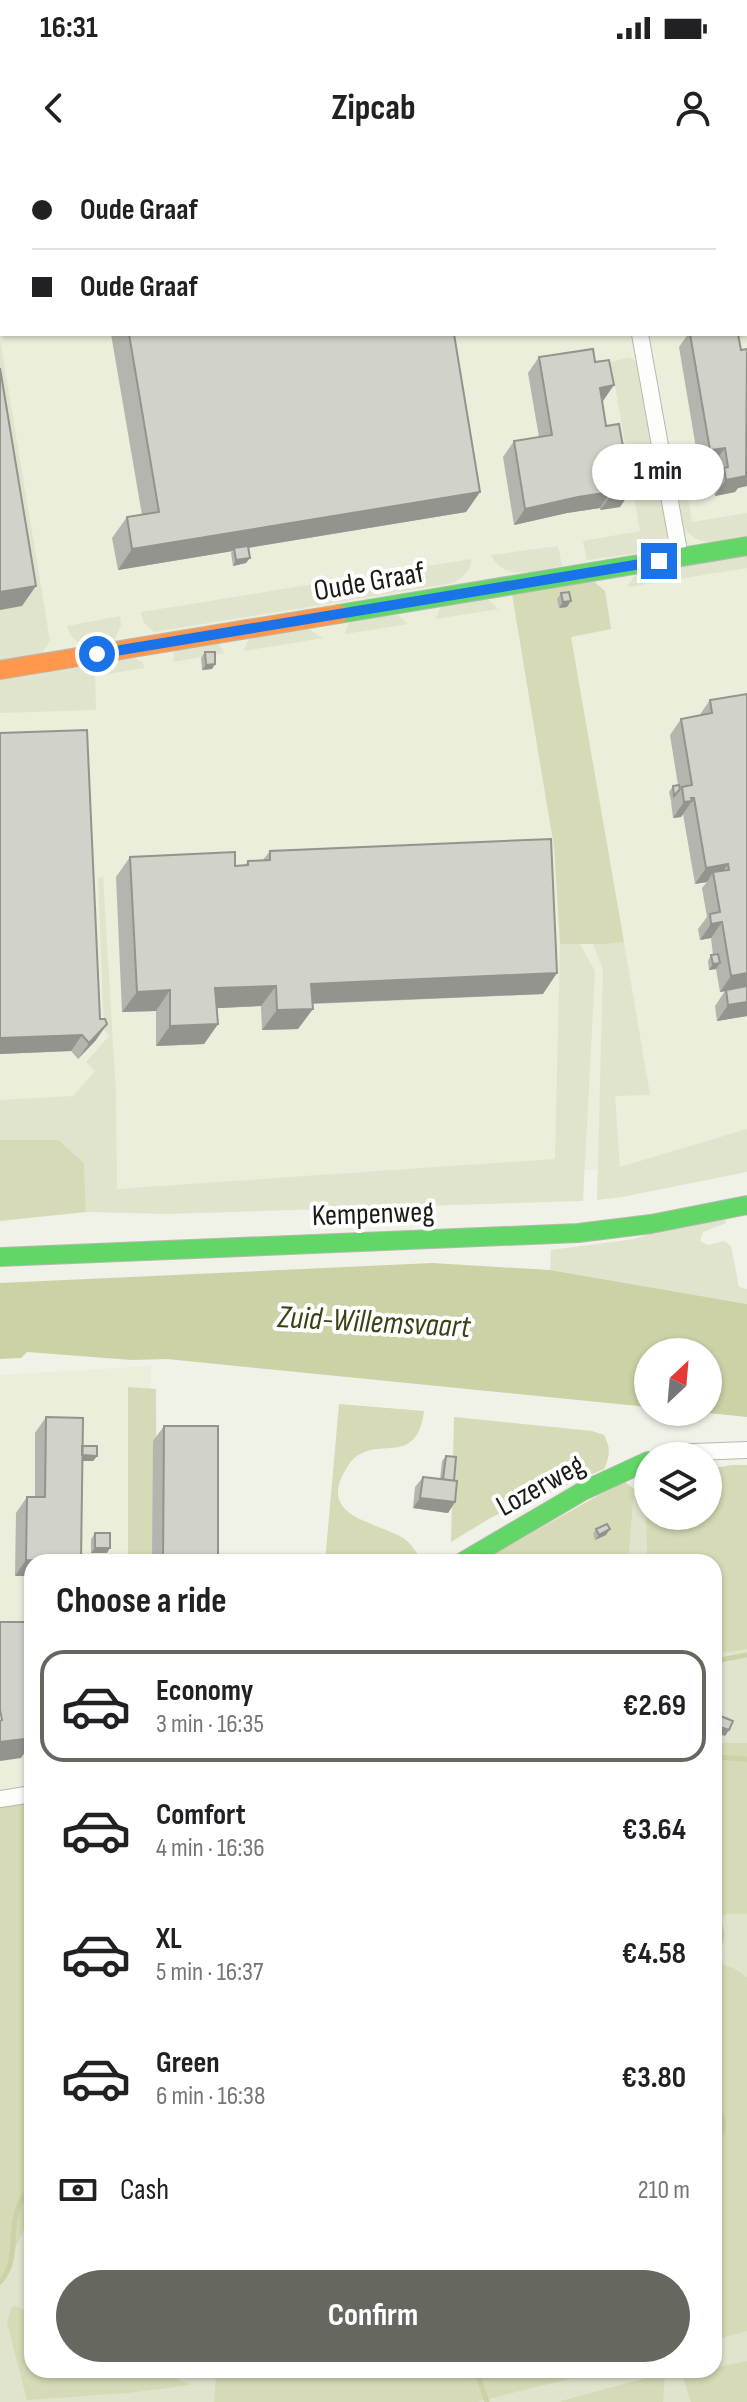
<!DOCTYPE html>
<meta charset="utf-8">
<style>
body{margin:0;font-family:"Sofia Sans Condensed",sans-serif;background:#f2f2f2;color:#202124;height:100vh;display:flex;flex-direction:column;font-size:30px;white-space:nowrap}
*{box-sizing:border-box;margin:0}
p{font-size:26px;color:#757577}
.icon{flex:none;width:44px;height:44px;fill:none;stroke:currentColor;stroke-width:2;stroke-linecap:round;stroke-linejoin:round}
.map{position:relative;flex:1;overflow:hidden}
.panel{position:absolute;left:24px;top:1394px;width:698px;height:824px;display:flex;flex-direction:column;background:#fff;border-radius:24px;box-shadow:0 2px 6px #0004}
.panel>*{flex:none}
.hud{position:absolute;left:0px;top:0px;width:748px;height:176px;box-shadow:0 2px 6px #0004;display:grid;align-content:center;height:176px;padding:0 32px;background:#fff}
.needle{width:52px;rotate:26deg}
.fabs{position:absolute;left:634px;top:1178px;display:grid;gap:16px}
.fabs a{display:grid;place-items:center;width:88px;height:88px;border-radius:50%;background:#fff;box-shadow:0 2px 6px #0004;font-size:40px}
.end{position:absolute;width:36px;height:36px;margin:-18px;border:10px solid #1a73e8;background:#fff;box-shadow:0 0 0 4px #fff}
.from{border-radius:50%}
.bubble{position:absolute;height:56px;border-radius:28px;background:#fff;box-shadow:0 2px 6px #0004;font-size:26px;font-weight:700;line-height:56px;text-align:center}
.hud b{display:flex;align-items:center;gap:28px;height:76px;font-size:30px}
.hud b+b{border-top:2px solid #e0e0e0}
.hud i{width:20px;height:20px;background:#202124}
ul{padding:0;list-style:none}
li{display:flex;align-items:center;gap:24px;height:112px;margin:0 16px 12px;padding:0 16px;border:4px solid transparent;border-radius:24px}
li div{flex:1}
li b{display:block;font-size:30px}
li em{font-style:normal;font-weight:700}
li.current{border-color:#66675e}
li>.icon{width:72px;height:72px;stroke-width:1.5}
h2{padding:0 32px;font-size:36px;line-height:96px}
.pay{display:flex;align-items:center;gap:20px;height:88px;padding:0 32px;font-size:30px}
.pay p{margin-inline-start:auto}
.action{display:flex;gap:16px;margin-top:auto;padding:16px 32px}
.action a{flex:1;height:92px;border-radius:48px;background:#66675e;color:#fff;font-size:32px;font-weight:700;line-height:92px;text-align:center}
.status{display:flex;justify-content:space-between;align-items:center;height:56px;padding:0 40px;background:#fff;direction:ltr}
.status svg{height:22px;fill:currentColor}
header{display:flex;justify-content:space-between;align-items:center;height:104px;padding:0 32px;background:#fff;font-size:36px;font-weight:700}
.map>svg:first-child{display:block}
</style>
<div class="status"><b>16:31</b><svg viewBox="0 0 49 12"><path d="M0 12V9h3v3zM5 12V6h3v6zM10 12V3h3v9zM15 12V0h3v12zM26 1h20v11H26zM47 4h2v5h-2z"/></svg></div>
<header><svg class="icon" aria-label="back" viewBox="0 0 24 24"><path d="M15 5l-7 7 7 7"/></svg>Zipcab<svg class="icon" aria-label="person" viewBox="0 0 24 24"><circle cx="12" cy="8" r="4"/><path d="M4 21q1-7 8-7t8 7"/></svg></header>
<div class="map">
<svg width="747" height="2242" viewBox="0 0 747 2242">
<rect width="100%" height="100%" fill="#f0f2e7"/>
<path fill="#eaeeda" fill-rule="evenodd" d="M 0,0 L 747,0 L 747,970 L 621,1008 L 115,1031 L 112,946 L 0,952 ZM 2,2 L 746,2 L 746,174 L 2,174 Z
M 151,1206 L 145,1402 L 32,1402 L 32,1628 L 0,1634 L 0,1215 Z"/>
<path fill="#e1e4cc" d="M 0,179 L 50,481 L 42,493 L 0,501 Z
M 630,197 L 639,203 L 667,376 L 663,384 L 654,391 L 587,400 L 583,381 L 640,371 L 611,202 Z
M 680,287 L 692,362 L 747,353 L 747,376 C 721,381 704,390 684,369 L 672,294 Z
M 558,386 L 562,406 C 538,410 504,423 491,395 Z
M 747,395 L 747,408 L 628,427 L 635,414 Z
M 471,399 C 472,411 463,416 454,423 L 154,472 L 144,463 L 141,452 Z
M 488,439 L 498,449 L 436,459 L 441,446 Z
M 398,455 L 408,464 L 345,474 L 350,460 Z
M 120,456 L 121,465 L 115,479 C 93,484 76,493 67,466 Z
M 307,468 L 323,478 L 244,491 L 249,478 Z
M 218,483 L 224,493 L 173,502 L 175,490 Z
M 134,498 L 142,502 L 145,508 L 107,514 C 111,497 118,500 134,498 Z
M 87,503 L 95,514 L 96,550 L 0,553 L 0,520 Z
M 103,716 L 116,934 L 117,1029 L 555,999 L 560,784 L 580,784 L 595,811 L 583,1041 L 167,1054 L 86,1052 L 84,1003 L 59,980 L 0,980 L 0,940 L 73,936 L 95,911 L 86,902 L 109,876 L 104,869 L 98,719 Z
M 624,782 L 650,935 L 615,936 L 620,1007 L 747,969 L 747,1012 L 622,1037 L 597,1040 L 603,810 L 593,784 Z
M 725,1057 L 726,1063 L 703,1072 L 700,1081 L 708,1085 L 724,1081 L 731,1086 L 739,1127 L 747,1129 L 747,1144 L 550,1110 L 551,1090 L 634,1079 L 662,1070 Z
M 624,1335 L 648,1336 L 648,1356 L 708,1356 L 747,1340 L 747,2242 L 0,2242 L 0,1661 L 32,1655 L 32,2210 L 714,2210 L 714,1402 L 510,1402 Z"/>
<path fill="#d6dab6" d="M 591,419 L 605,431 L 611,469 L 571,477 L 624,782 L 605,784 L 560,784 L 554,687 L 512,434 Z
M 0,980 L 59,980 L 84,1003 L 86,1052 L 0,1061 Z
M 128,1227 L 156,1229 L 157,1402 L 128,1402 Z
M 339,1244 L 424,1251 C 416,1313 372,1269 348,1306 C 314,1357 375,1361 403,1378 C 412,1384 417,1393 422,1402 L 325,1402 Z
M 454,1257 L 592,1271 L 604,1275 C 611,1288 610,1296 604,1309 L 492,1357 L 451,1382 Z
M 732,1305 L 747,1305 L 747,1489 L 714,1494 L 714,1402 L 647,1402 L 646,1317 L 648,1317 L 648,1356 L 708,1356 L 708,1309 Z
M 624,1321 L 634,1329 L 628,1402 L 480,1402 Z
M 714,1583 L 747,1583 L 747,1754 L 728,1754 L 719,1757 L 714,1754 Z
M 32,1630 L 32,2052 L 2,2117 L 0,2117 L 0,1637 Z
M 714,1801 L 733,1808 L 747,1817 L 747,2171 L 714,2180 L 714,1981 L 716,1980 L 717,1948 L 714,1948 Z
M 14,2145 L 32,2153 L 32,2210 L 157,2210 L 191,2225 L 127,2233 L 27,2240 L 7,2163 L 11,2148 Z
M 747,2201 L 747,2242 L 691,2242 L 682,2214 L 714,2210 L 714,2208 Z
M 202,2210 L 605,2210 L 476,2242 L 214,2242 L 216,2217 Z
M 665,2213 L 663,2242 L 560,2242 L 561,2241 Z"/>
<path fill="#ccd2a6" d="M 432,1103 L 550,1110 L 747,1144 L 747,1257 L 698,1252 L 708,1252 L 708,1192 L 648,1192 L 648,1247 L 167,1199 L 132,1200 L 27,1192 L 21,1198 L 0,1199 L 0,1123 Z
M 714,1754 C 730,1769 725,1784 714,1800 Z
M 714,1948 C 728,1950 727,1963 725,1974 L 714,1981 Z"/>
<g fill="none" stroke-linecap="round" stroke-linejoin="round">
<path stroke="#ccd2a6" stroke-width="5" d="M 714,1501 L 747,1495
M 714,1597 L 747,1599
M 0,2122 C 25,2093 0,2061 32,2024
M 476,2210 L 487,2242"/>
<g stroke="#b7b8b0" stroke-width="18">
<path id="street" d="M 609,0 L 609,2
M 640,174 L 680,397
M 663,1296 L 669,1293 L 747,1290
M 0,1639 L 32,1634"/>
</g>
<g stroke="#b7b8b0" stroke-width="20">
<path id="fast" d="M 339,454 L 747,386
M 0,1097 L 578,1073 L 651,1064 L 747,1045
M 462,1402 L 583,1331 L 648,1301"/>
</g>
<g stroke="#b7b8b0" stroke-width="20">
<path id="slow" d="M 0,510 L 339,454"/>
</g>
<use href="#street" stroke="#fdfdfb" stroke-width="16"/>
<use href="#fast" stroke="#63d668" stroke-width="18"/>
<use href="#slow" stroke="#ff974d" stroke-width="18"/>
</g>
<path fill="#b4b5ae" d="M 82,0 L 425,0 L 425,2 L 83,2 Z
M 111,174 L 454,174 L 480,332 L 466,352 L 248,388 L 246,403 L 233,406 L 231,393 L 233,391 L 118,410 L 112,378 L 127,357 L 142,355 Z
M 688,174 L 738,174 L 741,190 L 747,189 L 747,326 L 738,328 L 735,332 L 715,336 L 713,324 L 716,319 L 714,303 L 699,306 L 679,187 Z
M 539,197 L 602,241 L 620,347 L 600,350 L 600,348 L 567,353 L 514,365 L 503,297 L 514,281 L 539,277 L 528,213 Z
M 561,433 L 567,447 L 559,448 L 557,439 Z
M 205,492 L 215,504 L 212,509 L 202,510 L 201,498 Z
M 747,534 L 747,856 L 717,861 L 715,846 L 725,831 L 720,832 L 716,809 L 709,810 L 708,801 L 711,795 L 713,795 L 711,778 L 700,780 L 698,769 L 707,757 L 702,728 L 707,722 L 695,724 L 683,654 L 681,657 L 673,658 L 671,642 L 672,641 L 671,641 L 669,632 L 673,626 L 678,625 L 670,575 L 681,559 L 699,556 L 710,540 Z
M 0,573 L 100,859 L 96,880 L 78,899 L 71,891 L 0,894 Z
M 270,691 L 543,834 L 312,844 L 298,869 L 262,870 L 261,846 L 217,848 L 218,864 L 204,884 L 156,886 L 156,851 L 122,852 L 116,717 L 130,697 L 235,706 L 245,705 L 248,701 L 263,700 Z
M 46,1257 L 82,1286 L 97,1296 L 93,1301 L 82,1301 L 81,1401 L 32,1402 L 15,1416 L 16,1353 L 27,1337 L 35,1337 L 35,1273 Z
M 164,1266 L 218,1402 L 152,1402 L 153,1281 Z
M 446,1296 L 454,1321 L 455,1342 L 448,1353 L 413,1348 L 415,1327 L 423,1317 L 440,1319 L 442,1301 Z
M 596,1369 L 606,1375 L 595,1380 L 593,1374 Z
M 95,1373 L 107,1393 L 91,1393 L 91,1379 Z"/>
<path fill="#92948d" d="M 614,225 L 603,241 L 600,228 Z
M 725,288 L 714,303 L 699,306 L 710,290 Z
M 747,312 L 747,326 L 738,328 L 735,332 L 715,336 L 726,320 Z
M 631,331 L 620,347 L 600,350 L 611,335 Z
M 480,332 L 466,352 L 235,390 L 234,388 L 233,391 L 118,410 L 132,389 Z
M 611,332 L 600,348 L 567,353 L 514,365 L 525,349 L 578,337 Z
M 250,398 L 246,403 L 233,406 L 236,400 Z
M 36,426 L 22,446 L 0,450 L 0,432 Z
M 571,441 L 567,447 L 559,448 L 563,442 Z
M 215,504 L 212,509 L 202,510 L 206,505 Z
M 691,638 L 694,638 L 681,657 L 673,658 L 684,642 Z
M 728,704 L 717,720 L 713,712 L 707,722 L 695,724 L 706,708 Z
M 722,762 L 711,778 L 700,780 L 711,764 Z
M 720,803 L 716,809 L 709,810 L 713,804 Z
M 557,813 L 543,834 L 297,844 L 311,824 Z
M 747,813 L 747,826 L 746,828 L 720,832 L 731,816 Z
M 276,826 L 261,846 L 200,849 L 215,828 Z
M 170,830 L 156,851 L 122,852 L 137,832 Z
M 747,842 L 747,856 L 717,861 L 728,845 Z
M 313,849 L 298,869 L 262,870 L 277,850 Z
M 107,864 L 96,880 L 78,899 L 89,883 Z
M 218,864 L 204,884 L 156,886 L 170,866 Z
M 82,875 L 71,891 L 0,894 L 0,878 Z
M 81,1295 L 97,1296 L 93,1301 L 77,1301 Z
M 420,1338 L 455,1342 L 448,1353 L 413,1348 Z
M 610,1369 L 606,1375 L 595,1380 L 599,1375 Z
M 95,1388 L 110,1388 L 107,1393 L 91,1393 Z
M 26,1400 L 81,1401 L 32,1402 L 32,1416 L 15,1416 Z
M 32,1517 L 32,1538 L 12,1538 L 26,1518 Z
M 714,1565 L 729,1570 L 725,1576 L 714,1572 Z
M 32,1575 L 32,1585 L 30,1585 L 21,1598 L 0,1601 L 0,1582 Z"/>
<path fill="#d1d3ca" stroke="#92948d" stroke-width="2" d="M 100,0 L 425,0 L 425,2 L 100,2 Z
M 129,174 L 454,174 L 480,332 L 132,389 L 127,357 L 159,352 Z
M 690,174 L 738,174 L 741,190 L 747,189 L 746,316 L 726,320 L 724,308 L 728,307 L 725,288 L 710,290 Z
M 593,189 L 595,202 L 609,200 L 614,225 L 600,228 L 606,266 L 619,264 L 631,331 L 611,335 L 611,332 L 578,337 L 525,349 L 514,281 L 552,275 L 539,197 Z
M 0,208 L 36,426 L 0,432 Z
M 248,386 L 250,398 L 236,400 L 234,388 Z
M 569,432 L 571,441 L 563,442 L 561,433 Z
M 205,492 L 215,492 L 215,504 L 206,505 Z
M 747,534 L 747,813 L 731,816 L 722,762 L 711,764 L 710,754 L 720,752 L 713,712 L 729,710 L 728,704 L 706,708 L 694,638 L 691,638 L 692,641 L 684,642 L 682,627 L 692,625 L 681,559 L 712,553 L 710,540 Z
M 87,570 L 100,859 L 105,859 L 107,864 L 89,883 L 82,875 L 0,878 L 0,573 Z
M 679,625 L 680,629 L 674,636 L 673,626 Z
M 551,679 L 557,813 L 311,824 L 313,849 L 277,850 L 276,826 L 215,828 L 218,864 L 170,866 L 170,830 L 137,832 L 130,697 L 235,692 L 235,706 L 248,705 L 248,701 L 270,700 L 270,691 Z
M 718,794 L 720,803 L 713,804 L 711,795 Z
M 747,826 L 747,842 L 728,845 L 726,830 Z
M 46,1257 L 83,1258 L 81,1401 L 26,1400 L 27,1337 L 45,1337 Z
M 164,1266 L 218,1266 L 218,1402 L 163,1402 Z
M 82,1286 L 97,1286 L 97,1296 L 82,1295 Z
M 446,1296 L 456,1297 L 454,1321 L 443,1319 Z
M 423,1317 L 457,1321 L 455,1342 L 420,1338 Z
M 607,1364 L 610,1369 L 599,1375 L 596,1369 Z
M 95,1373 L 110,1373 L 110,1388 L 95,1388 Z
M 0,1462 L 32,1462 L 32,1517 L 26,1518 L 32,1557 L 32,1578 L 0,1582 L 0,1561 L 2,1560 L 0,1550 Z
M 714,1499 L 717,1499 L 719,1518 L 714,1518 Z
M 718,1555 L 733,1561 L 729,1570 L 714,1565 Z"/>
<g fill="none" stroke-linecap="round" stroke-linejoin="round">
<path stroke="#1a73e8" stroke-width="10" d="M 97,494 L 659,401"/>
</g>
<g text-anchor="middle" stroke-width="8" stroke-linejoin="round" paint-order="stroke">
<g font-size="30" fill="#1b1c15" stroke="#fff">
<text transform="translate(369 421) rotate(-10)" y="10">Oude Graaf</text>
<text transform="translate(373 1053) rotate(-2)" y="10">Kempenweg</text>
<text transform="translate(540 1325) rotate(-29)" y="10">Lozerweg</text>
</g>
<g font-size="32" font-style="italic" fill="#3d4114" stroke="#fff">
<text transform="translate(374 1161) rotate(3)" y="11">Zuid-Willemsvaart</text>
</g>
</g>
</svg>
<div class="fabs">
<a><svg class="needle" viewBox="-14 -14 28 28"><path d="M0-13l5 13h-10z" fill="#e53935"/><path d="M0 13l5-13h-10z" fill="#757577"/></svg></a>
<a><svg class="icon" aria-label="layers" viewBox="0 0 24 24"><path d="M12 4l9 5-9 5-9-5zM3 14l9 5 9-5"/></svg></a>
</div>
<i class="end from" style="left:97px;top:494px"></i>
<i class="end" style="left:659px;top:401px"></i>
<div class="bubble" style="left:592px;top:284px;width:132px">1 min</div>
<div class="hud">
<b><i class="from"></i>Oude Graaf</b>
<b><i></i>Oude Graaf</b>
</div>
<section class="panel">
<h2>Choose a ride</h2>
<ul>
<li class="current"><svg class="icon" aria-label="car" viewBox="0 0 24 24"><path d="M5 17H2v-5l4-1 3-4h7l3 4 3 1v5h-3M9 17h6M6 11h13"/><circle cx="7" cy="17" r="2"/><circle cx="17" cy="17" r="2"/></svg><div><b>Economy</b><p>3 min · 16:35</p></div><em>€2.69</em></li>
<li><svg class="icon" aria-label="car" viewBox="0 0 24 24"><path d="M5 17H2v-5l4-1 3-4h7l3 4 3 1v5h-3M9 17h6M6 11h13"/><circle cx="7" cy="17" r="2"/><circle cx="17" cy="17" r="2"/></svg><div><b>Comfort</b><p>4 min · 16:36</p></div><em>€3.64</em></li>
<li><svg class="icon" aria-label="car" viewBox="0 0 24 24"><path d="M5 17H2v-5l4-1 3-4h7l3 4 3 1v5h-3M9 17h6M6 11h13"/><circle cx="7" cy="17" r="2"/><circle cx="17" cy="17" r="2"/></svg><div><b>XL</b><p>5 min · 16:37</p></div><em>€4.58</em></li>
<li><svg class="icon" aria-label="car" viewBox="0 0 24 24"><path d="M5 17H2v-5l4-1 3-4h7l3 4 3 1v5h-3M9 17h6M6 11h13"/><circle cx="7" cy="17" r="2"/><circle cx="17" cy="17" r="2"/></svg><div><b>Green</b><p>6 min · 16:38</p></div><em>€3.80</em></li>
</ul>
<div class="pay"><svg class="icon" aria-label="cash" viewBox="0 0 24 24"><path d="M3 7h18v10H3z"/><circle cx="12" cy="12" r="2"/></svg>Cash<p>210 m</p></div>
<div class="action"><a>Confirm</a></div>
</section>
</div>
